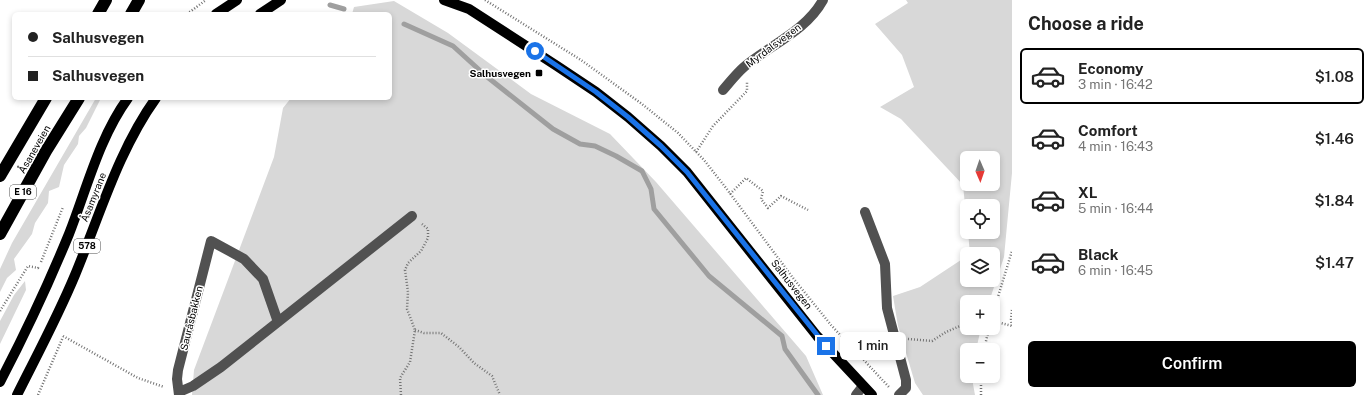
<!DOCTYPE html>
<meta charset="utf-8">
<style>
body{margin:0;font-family:"Public Sans",sans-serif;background:#f6f6f6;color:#222;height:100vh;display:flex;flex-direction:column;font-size:15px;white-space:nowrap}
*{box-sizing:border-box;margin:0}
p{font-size:13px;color:#767676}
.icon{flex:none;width:22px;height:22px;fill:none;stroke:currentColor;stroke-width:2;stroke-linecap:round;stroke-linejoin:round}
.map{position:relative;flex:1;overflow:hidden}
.drawer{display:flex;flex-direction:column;background:#fff;width:360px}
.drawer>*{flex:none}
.hud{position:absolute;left:12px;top:12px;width:380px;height:88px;border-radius:6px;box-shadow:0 2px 6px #0003;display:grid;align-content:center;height:88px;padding:0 16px;background:#fff}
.needle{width:26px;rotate:178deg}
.tools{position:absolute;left:960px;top:151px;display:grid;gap:8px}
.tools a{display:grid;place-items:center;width:40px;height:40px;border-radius:6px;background:#fff;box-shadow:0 2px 6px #0003;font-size:20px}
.end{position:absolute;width:18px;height:18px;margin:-9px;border:5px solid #1a73e8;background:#fff;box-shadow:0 0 0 2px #fff}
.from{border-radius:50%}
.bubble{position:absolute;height:28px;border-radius:6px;background:#fff;box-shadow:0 2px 6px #0003;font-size:13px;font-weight:600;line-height:28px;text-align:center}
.hud b{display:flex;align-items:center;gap:14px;height:38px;font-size:15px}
.hud b+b{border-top:1px solid #e0e0e0}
.hud i{width:10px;height:10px;background:#222}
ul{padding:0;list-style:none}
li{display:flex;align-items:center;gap:12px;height:56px;margin:0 8px 6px;padding:0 8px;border:2px solid transparent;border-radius:6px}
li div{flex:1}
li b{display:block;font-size:15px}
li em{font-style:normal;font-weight:600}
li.on{border-color:#000}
li>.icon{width:36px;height:36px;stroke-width:1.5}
h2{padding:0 16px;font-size:18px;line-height:48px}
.button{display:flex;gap:8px;margin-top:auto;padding:8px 16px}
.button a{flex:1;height:46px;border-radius:6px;background:#000;color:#fff;font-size:16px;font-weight:600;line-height:46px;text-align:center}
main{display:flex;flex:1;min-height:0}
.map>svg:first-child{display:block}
</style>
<main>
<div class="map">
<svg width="1012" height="395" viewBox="0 0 1012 395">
<rect width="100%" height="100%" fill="#fff"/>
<path fill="#d8d8d8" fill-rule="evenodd" d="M 906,0 L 1012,0 L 1012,173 L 1004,257 L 989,302 L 967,302 L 967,328 L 981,328 L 976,350 L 967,350 L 967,376 L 974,376 L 973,384 L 975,395 L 923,395 L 915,383 L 898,326 L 893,296 L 920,287 L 967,256 L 967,280 L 993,280 L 993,254 L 970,254 L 968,232 L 993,232 L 993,206 L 967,206 L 967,225 L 963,185 L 901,119 L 880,107 L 914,87 L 902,55 L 875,24 L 908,3 ZM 967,158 L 993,158 L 993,184 L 967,184 Z
M 394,1 L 448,33 L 531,94 L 610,134 L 656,182 L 806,356 L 823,395 L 192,395 L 194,370 L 274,157 L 283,108 L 291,98 L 390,98 L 390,14 L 352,14 L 354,7 Z
M 96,98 L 101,98 L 86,128 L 79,136 L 78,144 L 64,165 L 59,187 L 49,191 L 48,203 L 35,223 L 32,234 L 14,259 L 16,270 L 7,278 L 0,292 L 0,269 L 12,243 Z
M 25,281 L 26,290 L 0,344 L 0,321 L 14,295 Z"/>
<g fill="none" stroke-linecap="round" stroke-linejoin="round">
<path stroke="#9f9f9f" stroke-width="5" d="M 330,5 L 344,9
M 404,24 L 453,46 L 486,76 L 553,129 L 580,144 L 595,146 L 616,156 L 642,171 L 651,189 L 654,209 L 709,276 L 782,336 L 785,349 L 818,395"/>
<path stroke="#737373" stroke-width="2.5" stroke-dasharray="1 2" stroke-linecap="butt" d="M 485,0 L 581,60 L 642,104 L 678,133 L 704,160 L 726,188 L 793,278 L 831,325 L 889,387
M 187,14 L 206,0
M 696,152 L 713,126 L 747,91 L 747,82
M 730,194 L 746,178 L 763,191 L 761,199 L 768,208 L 781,196 L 808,210
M 41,262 L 63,207
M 1012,310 L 1011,319 L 1012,327
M 0,311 L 28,266 L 38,268 L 39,266
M 993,313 L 1012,251
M 993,321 L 1012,326
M 415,330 L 424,333 L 441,333 L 459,347 L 474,363 L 492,376 L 500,395
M 63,336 L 138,378 L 164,387
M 908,339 L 932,341 L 946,332 L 967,323
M 984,350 L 989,328
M 981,376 L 981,395
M 38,395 L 63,337
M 401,395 L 400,378 L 410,362 L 415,330 L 407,309 L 408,292 L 405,270 L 408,263 L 421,251 L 428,238 L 428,229 L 422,224"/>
<path stroke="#515151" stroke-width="10" d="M 723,90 C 730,82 736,74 744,67 C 770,45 806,31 823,0
M 865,212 L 885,264 L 887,308 L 906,380 L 906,388 L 899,395
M 179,392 L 193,386 L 221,367 L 412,216
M 179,395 L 177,379 L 178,370 L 211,241 L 244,259 L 263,279 L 278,322
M 856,395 L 863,386"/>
<path stroke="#000" stroke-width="10" d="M 444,0 L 469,9 L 557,66 L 596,92 L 628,117 L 661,146 L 687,172 L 817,336 L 872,395
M 216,14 L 237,0
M 260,14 L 281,0
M 0,382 C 25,334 48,285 69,234 C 87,188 99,138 128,98
M 17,395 C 37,355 58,316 75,275 C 100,215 118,151 156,98"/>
<path stroke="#000" stroke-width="12" d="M 98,14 L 106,0
M 131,14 L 139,0
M 0,176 L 46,98
M 0,234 L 46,151 L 79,98"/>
</g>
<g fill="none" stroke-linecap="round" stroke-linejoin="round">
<path stroke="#1a73e8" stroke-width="5" d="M 535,51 L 596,92 L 628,117 L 661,146 L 687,172 L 826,346"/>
</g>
<rect fill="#000" stroke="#fff" stroke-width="1.5" x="535" y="69" width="8" height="8" rx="2"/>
<g text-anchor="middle" stroke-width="3" stroke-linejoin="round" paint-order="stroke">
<g fill="#fff" stroke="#4c4c4c" stroke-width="1">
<rect x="10" y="185" width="26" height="14" rx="3"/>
<rect x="74" y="239" width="26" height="14" rx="3"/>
</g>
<g font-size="9" font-weight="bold" fill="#000">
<text x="23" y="195">E 16</text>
<text x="87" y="249">578</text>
</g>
<g font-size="10" fill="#000" stroke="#fff">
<text transform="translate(773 45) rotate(-37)" y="4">Myrdalsvegen</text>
<text transform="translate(34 149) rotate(-60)" y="4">Åsaneveien</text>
<text transform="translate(93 197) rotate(-68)" y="4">Åsamyrane</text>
<text transform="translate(792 284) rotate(52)" y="4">Salhusvegen</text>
<text transform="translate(191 318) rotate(-76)" y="4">Sauråsbakken</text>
</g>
<g font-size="10" font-weight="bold" fill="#000" stroke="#fff" text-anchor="end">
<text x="531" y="77">Salhusvegen</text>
</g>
</g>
</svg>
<div class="tools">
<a><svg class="needle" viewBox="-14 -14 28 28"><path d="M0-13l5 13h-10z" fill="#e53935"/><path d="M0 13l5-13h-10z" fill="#767676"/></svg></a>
<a><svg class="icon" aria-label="locate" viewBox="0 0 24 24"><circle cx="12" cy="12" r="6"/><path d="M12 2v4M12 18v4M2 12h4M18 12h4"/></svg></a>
<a><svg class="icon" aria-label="layers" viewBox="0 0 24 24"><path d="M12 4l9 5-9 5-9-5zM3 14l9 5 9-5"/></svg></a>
<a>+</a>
<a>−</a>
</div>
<i class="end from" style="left:535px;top:51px"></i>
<i class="end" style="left:826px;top:346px"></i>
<div class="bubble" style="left:840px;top:332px;width:66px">1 min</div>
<div class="hud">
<b><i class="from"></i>Salhusvegen</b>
<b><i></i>Salhusvegen</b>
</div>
</div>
<section class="drawer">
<h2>Choose a ride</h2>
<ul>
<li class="on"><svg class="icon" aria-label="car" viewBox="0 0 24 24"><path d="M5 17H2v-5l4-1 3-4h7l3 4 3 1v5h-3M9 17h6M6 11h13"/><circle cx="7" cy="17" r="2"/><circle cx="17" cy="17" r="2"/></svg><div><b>Economy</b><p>3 min · 16:42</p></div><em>$1.08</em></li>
<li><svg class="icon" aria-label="car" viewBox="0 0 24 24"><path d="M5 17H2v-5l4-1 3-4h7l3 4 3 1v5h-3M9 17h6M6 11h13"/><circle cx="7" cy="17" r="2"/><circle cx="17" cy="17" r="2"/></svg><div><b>Comfort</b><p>4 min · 16:43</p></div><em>$1.46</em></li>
<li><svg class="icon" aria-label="car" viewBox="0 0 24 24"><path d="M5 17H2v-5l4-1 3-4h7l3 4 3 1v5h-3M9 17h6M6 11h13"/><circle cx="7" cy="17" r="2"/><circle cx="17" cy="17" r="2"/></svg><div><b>XL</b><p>5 min · 16:44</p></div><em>$1.84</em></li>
<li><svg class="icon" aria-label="car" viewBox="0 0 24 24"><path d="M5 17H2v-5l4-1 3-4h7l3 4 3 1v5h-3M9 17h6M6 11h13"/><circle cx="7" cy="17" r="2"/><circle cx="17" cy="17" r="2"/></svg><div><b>Black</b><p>6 min · 16:45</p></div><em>$1.47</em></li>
</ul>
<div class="button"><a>Confirm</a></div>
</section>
</main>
